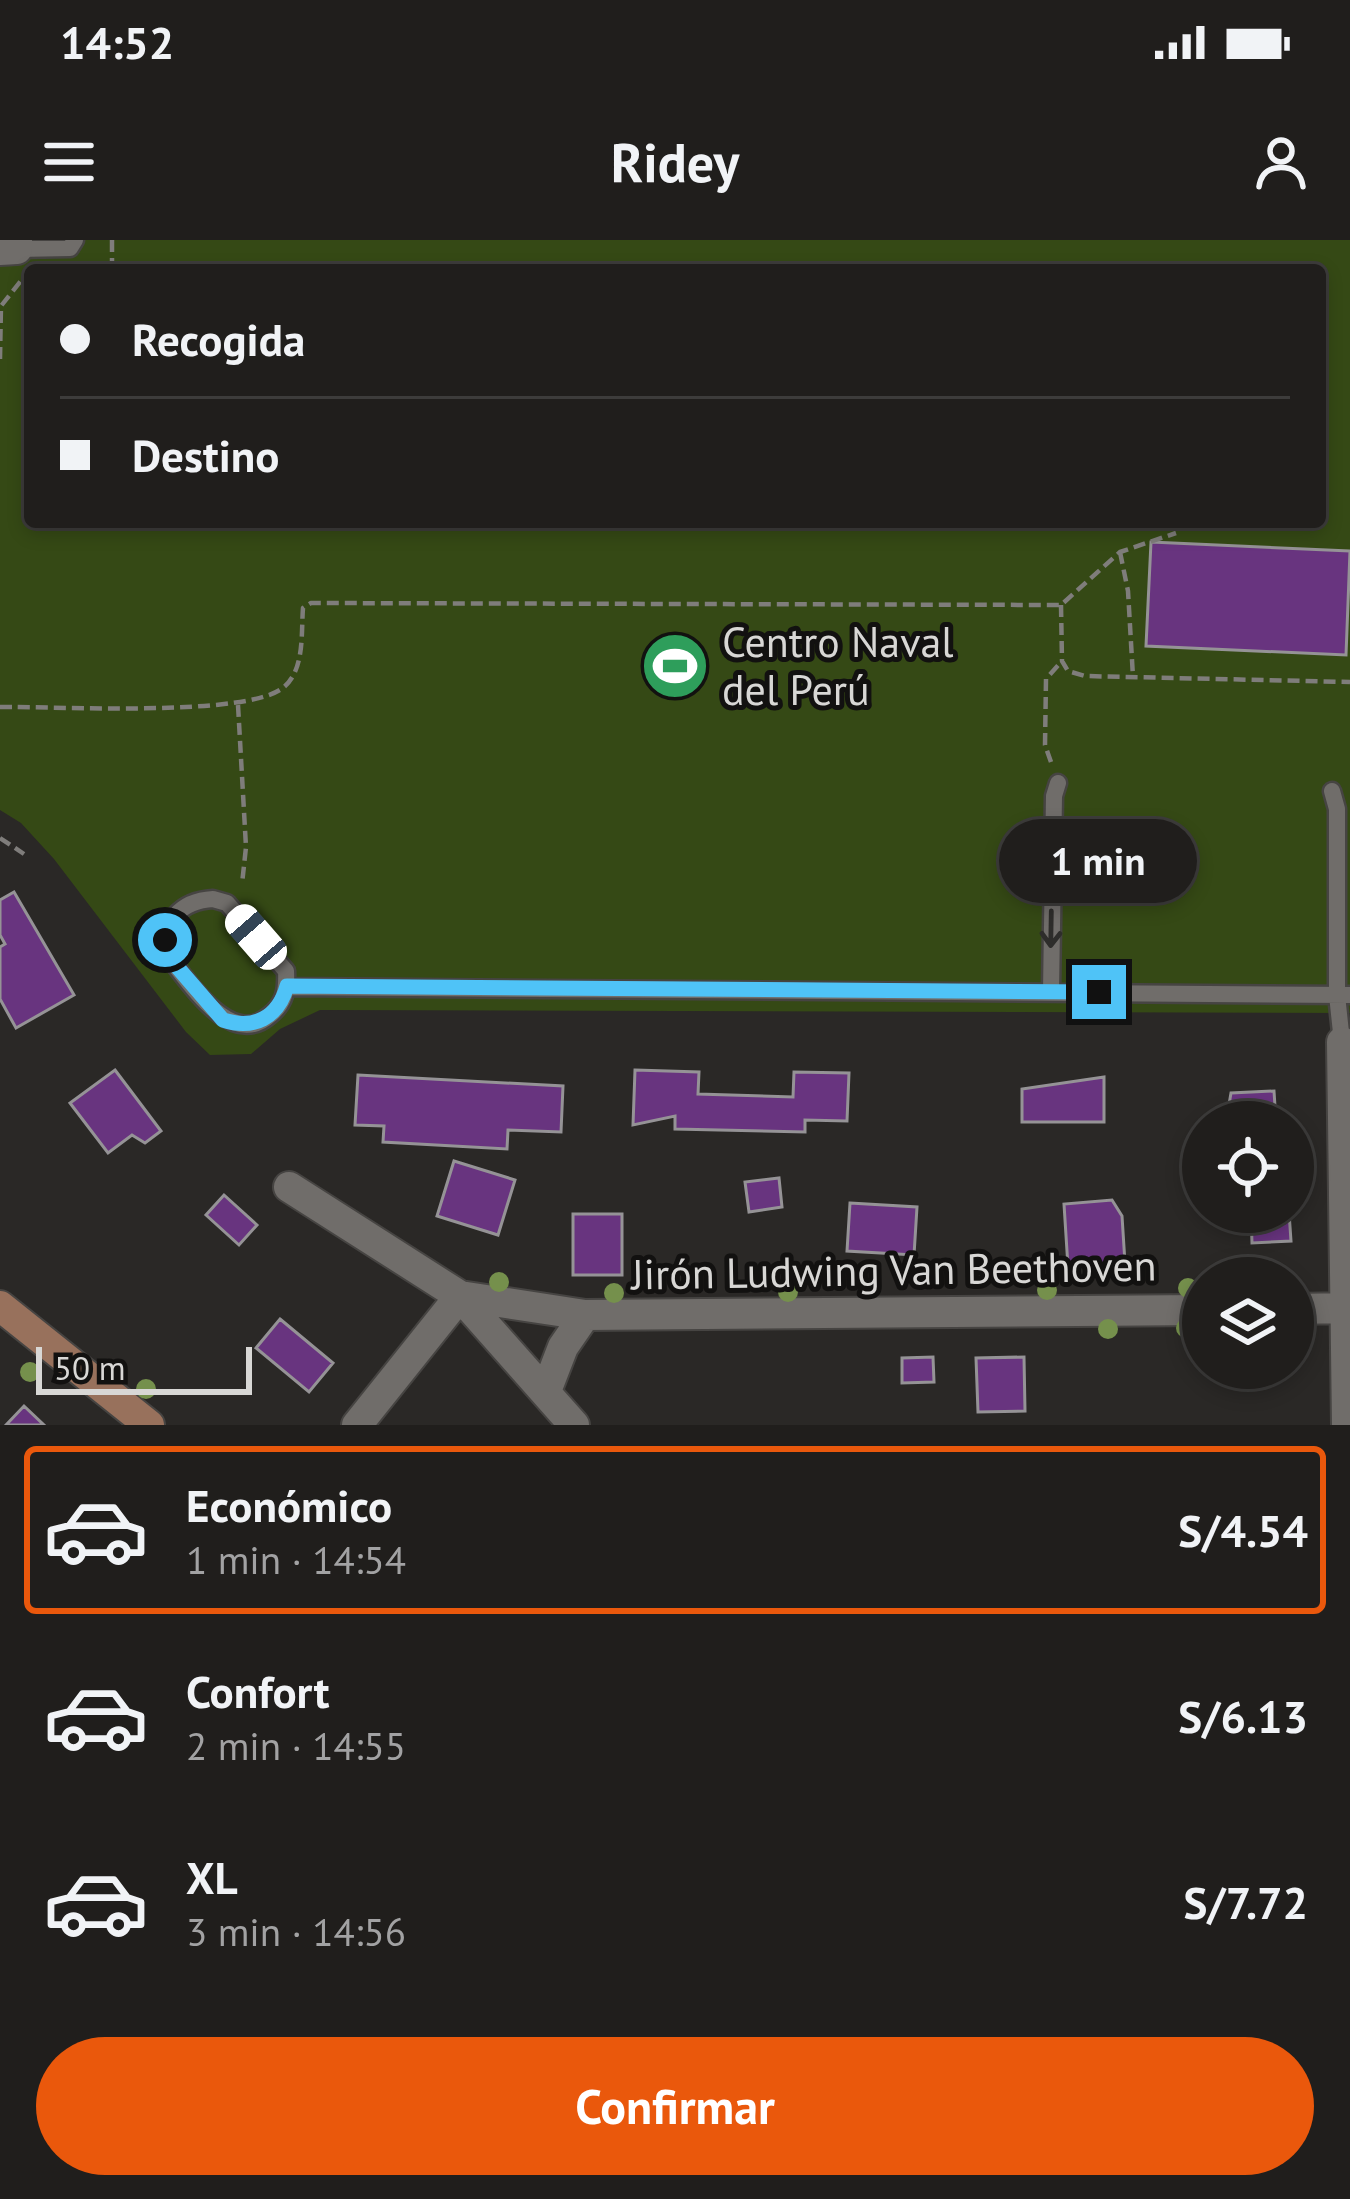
<!DOCTYPE html>
<html lang="es">
<meta charset="utf-8">
<style>
body{margin:0;font-family:"PT Sans",sans-serif;background:#282725;color:#f1f3f6;height:100vh;display:flex;flex-direction:column;font-size:45px;white-space:nowrap}
*{box-sizing:border-box;margin:0}
p{font-size:39px;color:#a2a2a3}
.icon{flex:none;width:66px;height:66px;fill:none;stroke:currentColor;stroke-width:2;stroke-linecap:round;stroke-linejoin:round}
.map{position:relative;height:1185px;overflow:hidden}
.side{display:flex;flex-direction:column;background:#201e1c;flex:1}
.side>*{flex:none}
.hud{position:absolute;left:24px;top:24px;width:1302px;height:264px;border-radius:12px;box-shadow:0 6px 18px #0003,0 0 0 3px #3d3c3b;display:grid;align-content:center;height:264px;padding:0 36px;background:#201e1c}
.buttons{position:absolute;left:1182px;top:861px;display:grid;gap:24px}
.buttons a{display:grid;place-items:center;width:132px;height:132px;border-radius:50%;background:#201e1c;box-shadow:0 6px 18px #0003,0 0 0 3px #3d3c3b;font-size:60px}
.scale{position:absolute;left:36px;bottom:30px;width:216px;box-sizing:border-box;padding-left:12px;border:6px solid #d8d7d5;border-top:0;font-size:33px;line-height:42px;white-space:nowrap;color:#d8d7d5;-webkit-text-stroke:9px #121110;paint-order:stroke}
.end{position:absolute;width:54px;height:54px;margin:-27px;border:15px solid #4fc3f7;background:#111;box-shadow:0 0 0 6px #111}
.from{border-radius:50%}
.bubble{position:absolute;height:84px;border-radius:42px;background:#201e1c;box-shadow:0 6px 18px #0003,0 0 0 3px #3d3c3b;font-size:39px;font-weight:700;line-height:84px;text-align:center}
.car{position:absolute;width:36px;height:72px;margin:-36px -18px;border-radius:15px;box-shadow:0 0 9px 3px #0007;background:linear-gradient(#fff 24%,#345 0 40%,#fff 0 76%,#345 0 86%,#fff 0)}
.hud b{display:flex;align-items:center;gap:42px;height:114px;font-size:45px}
.hud b+b{border-top:3px solid #3d3c3b}
.hud i{width:30px;height:30px;background:#f1f3f6}
ul{padding:21px 0 0;list-style:none}
li{display:flex;align-items:center;gap:36px;height:168px;margin:0 24px 18px;padding:0 12px;border:6px solid transparent;border-radius:12px}
li div{flex:1}
li b{display:block;font-size:45px}
li em{font-style:normal;font-weight:700}
li.current{border-color:#ea580c}
li>.icon{width:108px;height:108px;stroke-width:1.5}
.cta{display:flex;gap:24px;margin-top:auto;padding:24px 36px}
.cta a{flex:1;height:138px;border-radius:72px;background:#ea580c;color:#fff;font-size:48px;font-weight:700;line-height:138px;text-align:center}
.status{display:flex;justify-content:space-between;align-items:center;height:84px;padding:0 60px;background:#201e1c;direction:ltr}
.status svg{height:33px;fill:currentColor}
header{display:flex;justify-content:space-between;align-items:center;height:156px;padding:0 36px;background:#201e1c;font-size:54px;font-weight:700}
.map>svg:first-child{display:block}
</style>
<div class="status"><b>14:52</b><svg viewBox="0 0 49 12"><path d="M0 12V9h3v3zM5 12V6h3v6zM10 12V3h3v9zM15 12V0h3v12zM26 1h20v11H26zM47 4h2v5h-2z"/></svg></div>
<header><svg class="icon" aria-label="menu" viewBox="0 0 24 24"><path d="M4 6h16M4 12h16M4 18h16"/></svg>Ridey<svg class="icon" aria-label="person" viewBox="0 0 24 24"><circle cx="12" cy="8" r="4"/><path d="M4 21q1-7 8-7t8 7"/></svg></header>
<div class="map">
<svg width="1350" height="1185" viewBox="0 0 1350 1185">
<rect width="100%" height="100%" fill="#2a2826"/>
<path fill="#354915" fill-rule="evenodd" d="M 0,0 L 1350,0 L 1350,773 L 320,770 L 280,789 L 251,814 L 210,815 L 186,792 L 54,619 L 21,583 L 0,570 ZM 30,30 L 1320,30 L 1320,282 L 30,282 Z"/>
<path fill="#68347f" stroke="#959396" stroke-width="3" d="M 1151,302 L 1350,311 L 1346,415 L 1146,406 Z
M 14,652 L 74,755 L 16,788 L 0,759 L 0,707 L 5,704 L 0,695 L 0,660 Z
M 115,830 L 161,891 L 145,903 L 132,895 L 108,913 L 70,863 Z
M 635,830 L 699,832 L 698,854 L 793,857 L 794,832 L 849,833 L 847,881 L 805,880 L 805,892 L 675,889 L 675,876 L 633,885 Z
M 358,835 L 563,846 L 561,892 L 508,890 L 507,909 L 383,902 L 384,886 L 355,885 Z
M 1104,837 L 1104,882 L 1022,882 L 1022,849 Z
M 1274,851 L 1276,882 L 1226,882 L 1231,853 Z
M 454,921 L 515,940 L 498,995 L 437,976 Z
M 779,938 L 782,967 L 749,972 L 745,942 Z
M 224,955 L 257,985 L 239,1005 L 206,975 Z
M 1112,960 L 1122,976 L 1125,1023 L 1068,1027 L 1064,964 Z
M 850,963 L 917,967 L 914,1015 L 847,1011 Z
M 1251,972 L 1289,972 L 1291,1001 L 1252,1003 Z
M 573,974 L 622,974 L 622,1035 L 573,1035 Z
M 280,1079 L 333,1123 L 309,1152 L 256,1108 Z
M 933,1117 L 934,1142 L 902,1143 L 902,1118 Z
M 1024,1117 L 1025,1171 L 978,1172 L 976,1118 Z
M 24,1166 L 44,1185 L 6,1185 Z"/>
<g fill="none" stroke-linecap="round" stroke-linejoin="round">
<g stroke="#464442" stroke-width="21">
<path id="lane" d="M 17,9 L 70,8 L 75,0
M 1332,551 L 1337,569 L 1337,755 L 1342,802
M 213,659 L 227,663 L 286,731 C 287,750 285,763 270,775 C 230,810 189,741 166,714 C 163,681 180,661 213,659 Z
M 287,747 L 1350,755
M 1051,751 L 1054,556 L 1058,543"/>
</g>
<g stroke="#464442" stroke-width="34">
<path id="street" d="M 0,10 L 17,9 L 17,0
M 1342,802 L 1347,1185
M 289,947 L 460,1056 L 574,1185
M 1293,1069 L 1350,1068
M 546,1151 L 563,1107 L 585,1075
M 357,1185 L 460,1056 L 585,1075 L 1203,1070"/>
</g>
<g stroke="#464442" stroke-width="34">
<path id="secondary" d="M 0,1066 L 149,1185"/>
</g>
<path stroke="#7f7d7b" stroke-width="4.5" stroke-dasharray="12 6" stroke-linecap="butt" d="M 112,30 L 112,0
M 0,119 L 1,66 L 24,37
M 1120,312 L 1128,351 L 1133,437
M 1061,365 L 1062,421 L 1068,431 L 1085,436 L 1350,442
M 238,465 L 246,607 L 242,644
M 0,467 C 55,466 248,478 284,447 C 305,429 301,393 303,368 L 311,363 L 1061,365 L 1120,312 L 1176,293
M 1051,522 L 1045,505 L 1046,439 L 1062,421
M 0,598 L 24,614"/>
<use href="#lane" stroke="#706d6a" stroke-width="16"/>
<use href="#street" stroke="#706d6a" stroke-width="30"/>
<use href="#secondary" stroke="#98715c" stroke-width="30"/>
</g>
<g fill="#75904c">
<circle cx="499" cy="1042" r="10"/>
<circle cx="1188" cy="1048" r="10"/>
<circle cx="1047" cy="1050" r="10"/>
<circle cx="788" cy="1052" r="10"/>
<circle cx="614" cy="1053" r="10"/>
<circle cx="1186" cy="1088" r="10"/>
<circle cx="1108" cy="1089" r="10"/>
<circle cx="30" cy="1132" r="10"/>
<circle cx="146" cy="1149" r="10"/>
</g>
<defs><path id="oneway-shaft" d="M-6 0H5M1.5-3L5.5 0L1.5 3" fill="none" stroke-width="1.6" stroke-linecap="round" stroke-linejoin="round" transform="scale(3)"/></defs>
<use stroke="#2e2d2b" href="#oneway-shaft" transform="translate(1051 689) rotate(91)"/>
<g fill="none" stroke-linecap="round" stroke-linejoin="round">
<path stroke="#4fc3f7" stroke-width="15" d="M 165,700 L 166,714 L 223,780 C 254,790 278,778 287,746 L 1099,752"/>
</g>
<defs>
<g id="stadium-disc" transform="scale(3.45)"><circle r="9.5" fill="#2e9e5b" stroke="#121110"/><path d="M0-5a6.5 5 0 1 0 0 10a6.5 5 0 1 0 0-10ZM-3.5-1.8h7v3.6h-7Z" fill="#fff"/></g>
</defs>
<g fill-rule="evenodd">
<use href="#stadium-disc" x="675" y="426"/>
</g>
<g text-anchor="middle" stroke-width="10" stroke-linejoin="round" paint-order="stroke">
<g font-size="42" fill="#d8d7d5" stroke="#121110" text-anchor="start">
<text x="722" y="417">Centro Naval<tspan x="722" dy="48">del Perú</tspan></text>
</g>
<g font-size="42" fill="#d8d7d5" stroke="#121110">
<text transform="translate(894 1030) rotate(-1)" y="15">Jirón Ludwing Van Beethoven</text>
</g>
</g>
</svg>
<div class="buttons">
<a><svg class="icon" aria-label="locate" viewBox="0 0 24 24"><circle cx="12" cy="12" r="6"/><path d="M12 2v4M12 18v4M2 12h4M18 12h4"/></svg></a>
<a><svg class="icon" aria-label="layers" viewBox="0 0 24 24"><path d="M12 4l9 5-9 5-9-5zM3 14l9 5 9-5"/></svg></a>
</div>
<div class="scale">50 m</div>
<i class="end from" style="left:165px;top:700px"></i>
<i class="end" style="left:1099px;top:752px"></i>
<div class="bubble" style="left:999px;top:579px;width:198px">1 min</div>
<i class="car" style="left:256px;top:697px;rotate:319deg"></i>
<div class="hud">
<b><i class="from"></i>Recogida</b>
<b><i></i>Destino</b>
</div>
</div>
<section class="side">
<ul>
<li class="current"><svg class="icon" aria-label="car" viewBox="0 0 24 24"><path d="M5 17H2v-5l4-1 3-4h7l3 4 3 1v5h-3M9 17h6M6 11h13"/><circle cx="7" cy="17" r="2"/><circle cx="17" cy="17" r="2"/></svg><div><b>Económico</b><p>1 min · 14:54</p></div><em>S/4.54</em></li>
<li><svg class="icon" aria-label="car" viewBox="0 0 24 24"><path d="M5 17H2v-5l4-1 3-4h7l3 4 3 1v5h-3M9 17h6M6 11h13"/><circle cx="7" cy="17" r="2"/><circle cx="17" cy="17" r="2"/></svg><div><b>Confort</b><p>2 min · 14:55</p></div><em>S/6.13</em></li>
<li><svg class="icon" aria-label="car" viewBox="0 0 24 24"><path d="M5 17H2v-5l4-1 3-4h7l3 4 3 1v5h-3M9 17h6M6 11h13"/><circle cx="7" cy="17" r="2"/><circle cx="17" cy="17" r="2"/></svg><div><b>XL</b><p>3 min · 14:56</p></div><em>S/7.72</em></li>
</ul>
<div class="cta"><a>Confirmar</a></div>
</section>
